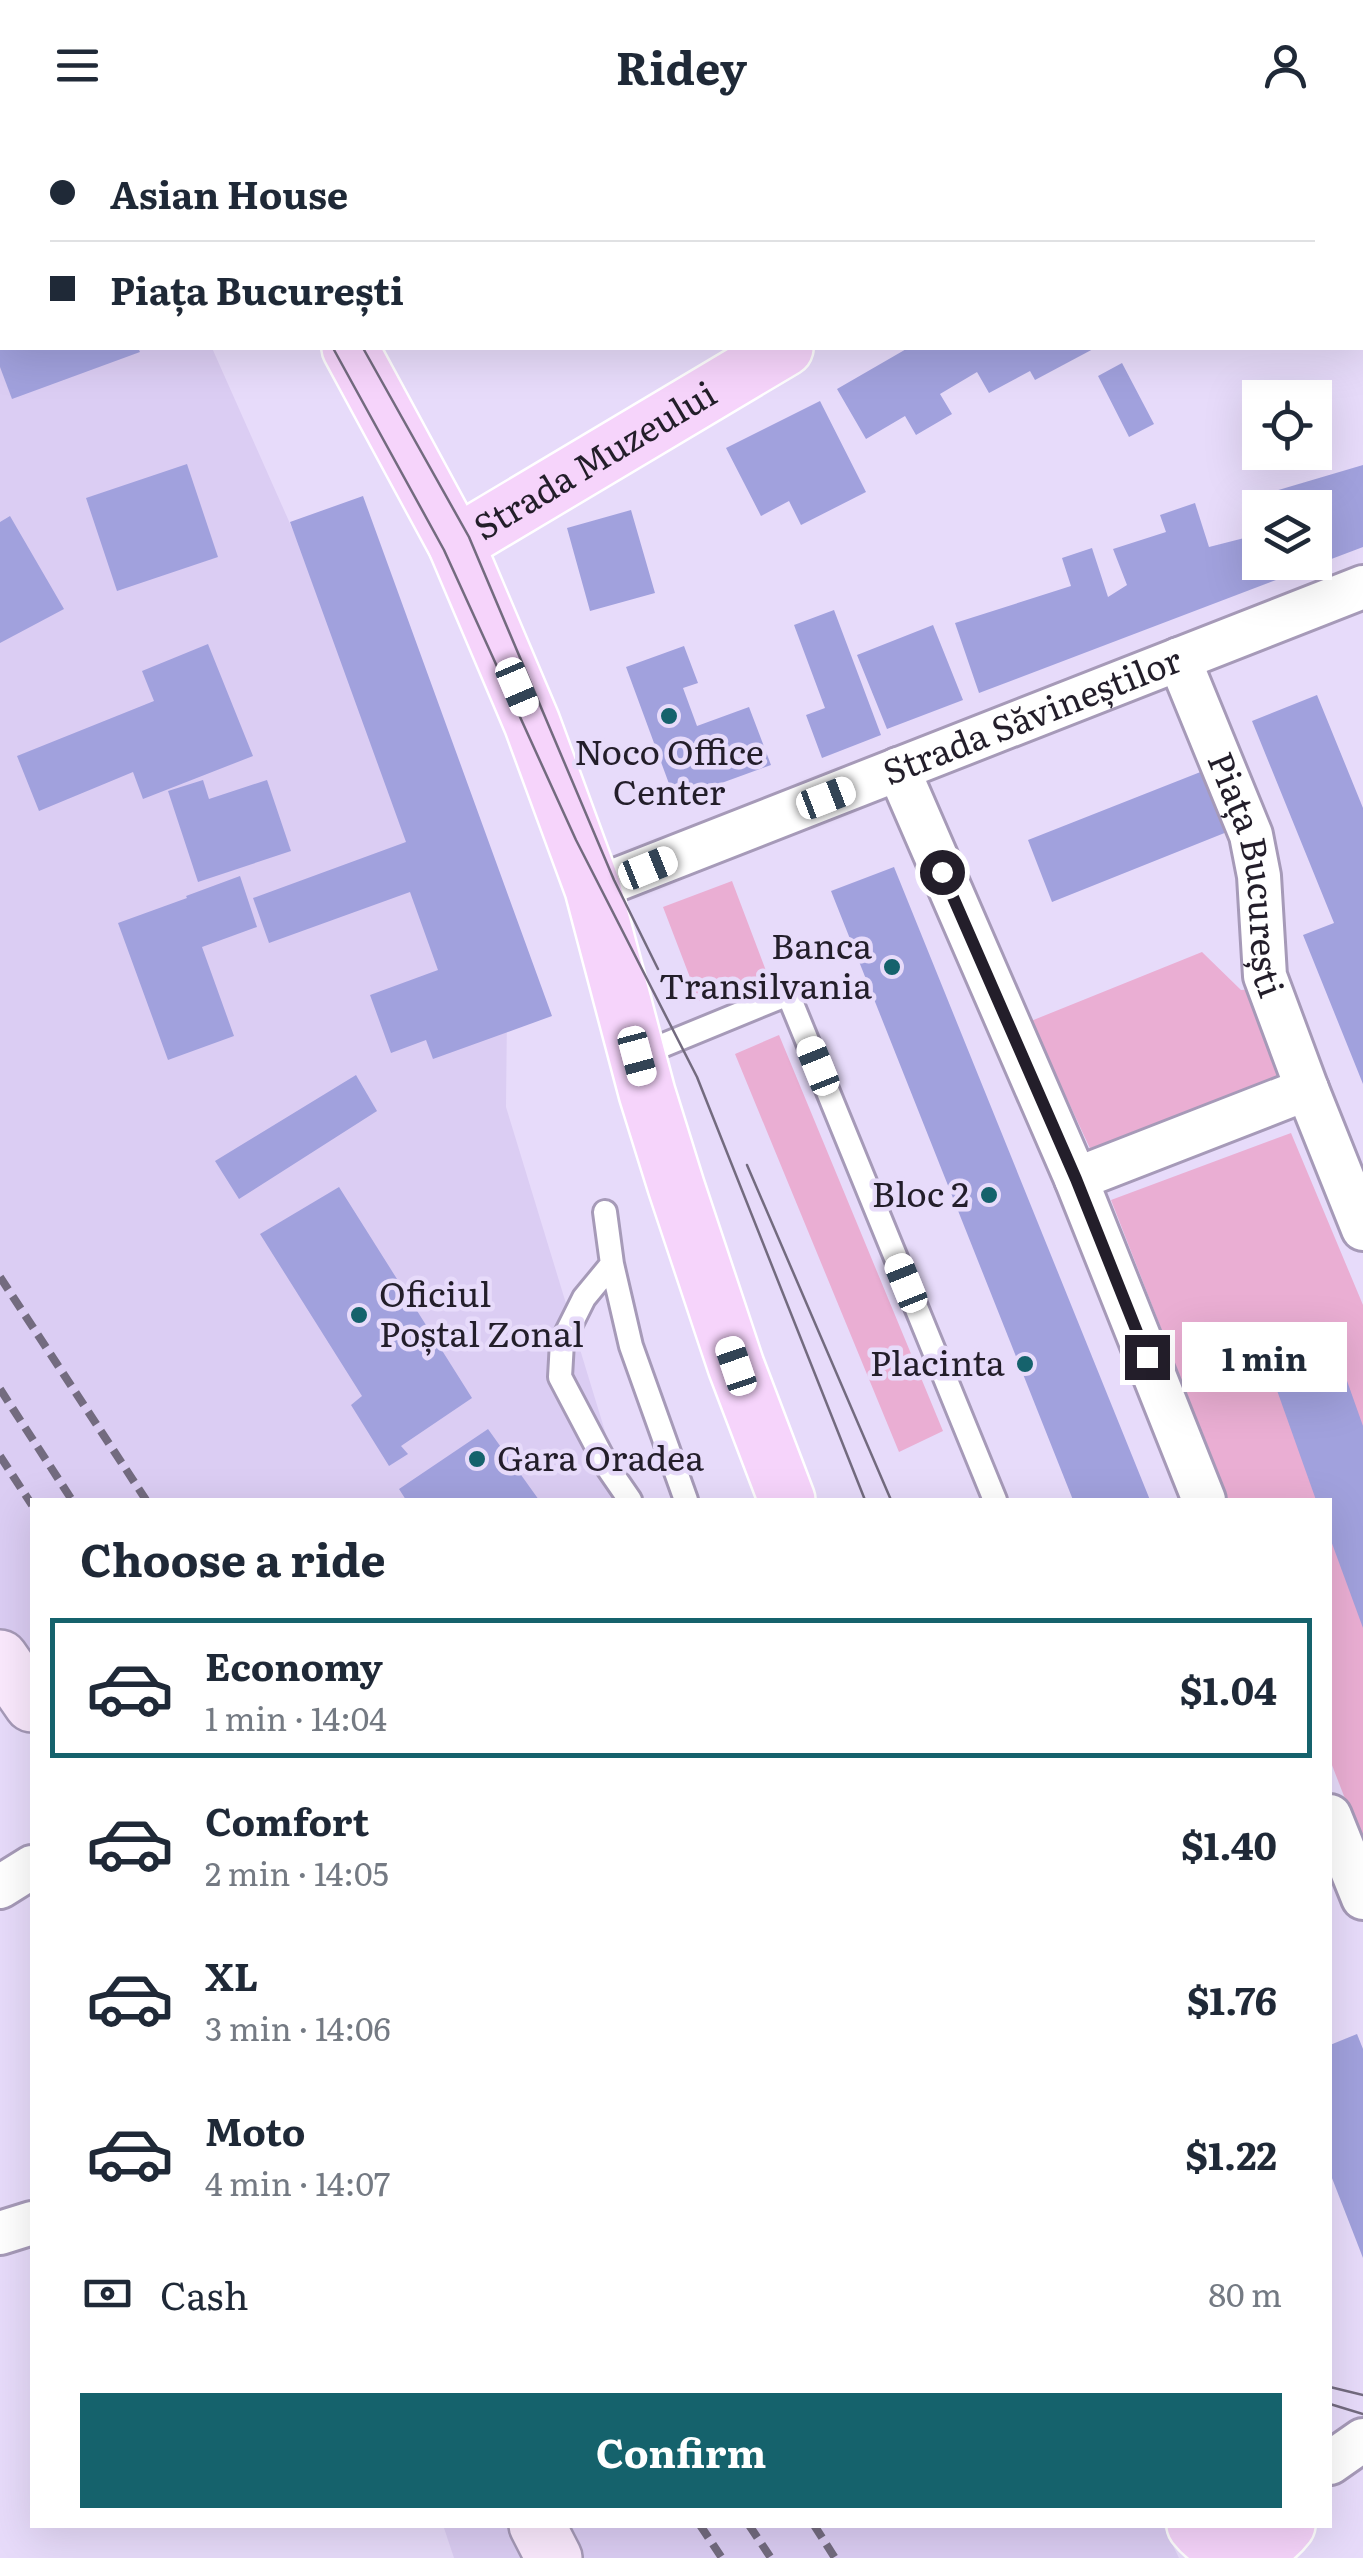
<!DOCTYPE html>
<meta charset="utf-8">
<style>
body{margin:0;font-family:Literata,serif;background:#f6f6f7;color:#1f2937;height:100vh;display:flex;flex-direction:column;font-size:38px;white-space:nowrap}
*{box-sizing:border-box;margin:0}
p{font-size:32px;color:#747a83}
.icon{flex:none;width:55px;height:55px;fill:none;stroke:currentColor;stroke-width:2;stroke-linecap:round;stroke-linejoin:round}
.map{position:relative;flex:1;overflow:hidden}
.side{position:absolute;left:30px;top:1368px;width:1302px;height:1030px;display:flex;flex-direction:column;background:#fff;border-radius:0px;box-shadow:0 10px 40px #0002}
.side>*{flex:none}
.guide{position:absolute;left:0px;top:0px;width:1365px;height:220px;box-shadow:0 10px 40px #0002;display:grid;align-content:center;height:220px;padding:0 50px;background:#fff}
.buttons{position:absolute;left:1242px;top:250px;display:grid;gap:20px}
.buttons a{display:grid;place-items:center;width:90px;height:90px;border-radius:0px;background:#fff;box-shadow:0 10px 40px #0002;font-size:50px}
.end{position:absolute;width:45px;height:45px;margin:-22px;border:12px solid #231e2a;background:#fff;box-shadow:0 0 0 5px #fff}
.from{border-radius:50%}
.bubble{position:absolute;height:70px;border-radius:0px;background:#fff;box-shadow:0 10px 40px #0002;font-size:32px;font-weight:700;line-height:70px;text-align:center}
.car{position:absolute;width:30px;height:60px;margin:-30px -15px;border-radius:12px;box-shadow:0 0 8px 2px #0007;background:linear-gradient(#fff 24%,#345 0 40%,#fff 0 76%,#345 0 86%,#fff 0)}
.guide b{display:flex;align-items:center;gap:35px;height:95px;font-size:38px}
.guide b+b{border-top:2px solid #e0e1e3}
.guide i{width:25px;height:25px;background:#1f2937}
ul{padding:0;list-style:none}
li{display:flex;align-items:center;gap:30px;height:140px;margin:0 20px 15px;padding:0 30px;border:5px solid transparent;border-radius:0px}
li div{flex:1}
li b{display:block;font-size:38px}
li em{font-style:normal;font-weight:700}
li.selected{border-color:#15626c}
li>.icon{width:90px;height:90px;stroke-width:1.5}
h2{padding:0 50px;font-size:45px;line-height:120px}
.pay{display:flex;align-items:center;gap:25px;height:110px;padding:0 50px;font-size:38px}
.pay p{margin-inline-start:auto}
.primary-button{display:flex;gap:20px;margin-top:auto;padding:20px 50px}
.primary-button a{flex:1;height:115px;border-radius:0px;background:#15626c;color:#fff;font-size:40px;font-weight:700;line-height:115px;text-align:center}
header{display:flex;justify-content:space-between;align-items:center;height:130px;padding:0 50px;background:#fff;font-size:45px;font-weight:700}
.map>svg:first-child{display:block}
</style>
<header><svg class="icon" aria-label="menu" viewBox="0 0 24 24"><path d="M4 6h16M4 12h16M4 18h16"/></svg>Ridey<svg class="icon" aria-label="person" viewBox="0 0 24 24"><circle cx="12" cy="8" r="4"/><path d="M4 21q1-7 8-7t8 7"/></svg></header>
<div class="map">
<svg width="1363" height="2428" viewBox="0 0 1363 2428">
<rect width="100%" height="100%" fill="#e7dbfa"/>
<path fill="#dbcdf3" d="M 0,0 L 116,0 L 117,2 L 2,2 L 2,218 L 212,218 L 507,882 L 506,977 L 626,1370 L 32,1370 L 32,1594 L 0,1542 Z
M 443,2395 L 1163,2395 L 1179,2428 L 454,2428 Z"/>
<path fill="#eaaed3" d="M 445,0 L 616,0 L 610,2 L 446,2 Z
M 732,751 L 768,846 L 699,871 L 663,777 Z
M 1202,822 L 1241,860 L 1257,859 L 1291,946 L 1093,1025 L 1031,891 Z
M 779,905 L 943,1301 L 899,1322 L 735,924 Z
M 1291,1003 L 1363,1175 L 1363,1715 L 1330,1630 L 1330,1370 L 1228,1370 L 1111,1070 Z"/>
<path fill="#a1a1dd" d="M 0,218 L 138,218 L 140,222 L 12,269 L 0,237 Z
M 908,218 L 1095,218 L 1035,250 L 1030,241 L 989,263 L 977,242 L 940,264 L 952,284 L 916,305 L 905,286 L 866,309 L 837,259 Z
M 1122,233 L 1154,294 L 1129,307 L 1098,246 Z
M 820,271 L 866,362 L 801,395 L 789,371 L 761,386 L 726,318 Z
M 187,334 L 218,427 L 117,461 L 86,368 Z
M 1363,335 L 1363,417 L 979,563 L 955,493 L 1071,456 L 1062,428 L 1092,418 L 1108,467 L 1127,455 L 1113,419 L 1166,402 L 1160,385 L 1195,373 L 1209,417 L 1260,404 L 1260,432 L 1315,432 L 1315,378 L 1260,378 L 1259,403 L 1248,369 Z
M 363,366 L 552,886 L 433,929 L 426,910 L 391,923 L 370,865 L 438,840 L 410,762 L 269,813 L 253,768 L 406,712 L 290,392 Z
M 631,380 L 655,463 L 590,481 L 567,398 Z
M 10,386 L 64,479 L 0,513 L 0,392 Z
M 834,480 L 881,605 L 822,628 L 806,585 L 825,578 L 794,495 Z
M 933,495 L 963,570 L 887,599 L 857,525 Z
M 208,514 L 253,626 L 143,669 L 133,642 L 39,681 L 17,626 L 154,571 L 142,541 Z
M 684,516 L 698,553 L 683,558 L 697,596 L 749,577 L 771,635 L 675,670 L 626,537 Z
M 1317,565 L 1363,678 L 1363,954 L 1303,805 L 1334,793 L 1252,591 Z
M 1203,641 L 1227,702 L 1052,772 L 1028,710 Z
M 203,650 L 209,669 L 267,650 L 291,721 L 198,752 L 168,661 Z
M 894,737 L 1150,1370 L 1073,1370 L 831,761 Z
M 240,746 L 257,797 L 202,817 L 234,906 L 168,930 L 118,793 L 187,768 L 186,766 Z
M 356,945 L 377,981 L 239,1069 L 215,1031 Z
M 339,1057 L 472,1268 L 401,1316 L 408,1324 L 389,1336 L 351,1275 L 362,1266 L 260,1104 Z
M 1329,1200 L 1363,1296 L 1363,1498 L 1330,1408 L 1330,1370 L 1316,1370 L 1264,1224 Z
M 488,1299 L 539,1370 L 406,1370 L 399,1359 Z
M 1357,1904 L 1363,1919 L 1363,2128 L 1330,2043 L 1330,1915 Z"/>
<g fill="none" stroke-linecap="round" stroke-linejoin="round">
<g stroke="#a69ab8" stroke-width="28">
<path id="lane" d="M 637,926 L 788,864 L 995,1370
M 605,1082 L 612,1134 L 631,1216 L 686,1370
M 612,1134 L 584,1168 L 562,1212 L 560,1247 L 608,1338 L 630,1370"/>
</g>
<g stroke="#a69ab8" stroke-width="48">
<g id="street">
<path id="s1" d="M 1179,529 L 1251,705 L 1259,746 L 1265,846 L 1307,959 L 1363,1099"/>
<path d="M 898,639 L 1076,1049 L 1204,1370"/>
<path id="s2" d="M 593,759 L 1363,457"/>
<path d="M 1076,1049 L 1307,959"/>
<path d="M 1330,1686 L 1363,1768"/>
<path d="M 0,1757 L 32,1737"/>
<path d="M 0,2103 L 32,2093"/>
<path d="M 1330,2333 L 1363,2310"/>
</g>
</g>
<g stroke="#a69ab8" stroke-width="60">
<path id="secondary" d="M 0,1528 L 32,1574
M 537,2395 L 554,2428"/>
</g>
<g stroke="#fff" stroke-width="60">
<g id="primary">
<path d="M 228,0 L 229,2"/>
<path d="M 1146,2 L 1150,0"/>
<path d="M 350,218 L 456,414 L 532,593 L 593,759 L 647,963 L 676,1056 L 736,1236 L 787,1370"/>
<path id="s3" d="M 456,414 L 785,218"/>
<path d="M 1195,2395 C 1220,2427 1262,2428 1287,2395"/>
</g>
</g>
<use href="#lane" stroke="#fff" stroke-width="22"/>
<use href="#street" stroke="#fff" stroke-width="42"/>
<use href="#secondary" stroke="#fae9fd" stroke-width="55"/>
<use href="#primary" stroke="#f6d4fb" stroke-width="55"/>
<path stroke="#736b7f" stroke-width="2.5" d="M 214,0 L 215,2
M 241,0 L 242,2
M 333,218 L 444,420 L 576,710 L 697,947 L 865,1370
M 363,218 L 469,407 L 614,750 L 658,839
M 747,1035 L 891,1370
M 1330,2257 L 1363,2265
M 1330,2274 L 1363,2284"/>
<path stroke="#736b7f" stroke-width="8" stroke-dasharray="15 8" stroke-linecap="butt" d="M 0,1147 L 146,1370
M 0,1259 L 72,1370
M 0,1326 L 32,1375
M 700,2395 L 722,2428
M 749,2395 L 771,2428
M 814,2395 L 835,2428"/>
</g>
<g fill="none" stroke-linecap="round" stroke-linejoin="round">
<path stroke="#231e2a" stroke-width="12" d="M 942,742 L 1076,1049 L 1147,1227"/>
</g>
<g fill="#15626c" stroke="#e7dbfa" stroke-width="4">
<circle cx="669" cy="586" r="10"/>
<circle cx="892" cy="837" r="10"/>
<circle cx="989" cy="1065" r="10"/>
<circle cx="359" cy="1185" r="10"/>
<circle cx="1025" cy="1234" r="10"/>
<circle cx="477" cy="1329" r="10"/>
</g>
<g text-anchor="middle" stroke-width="9" stroke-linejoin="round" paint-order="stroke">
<g font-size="35" fill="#231e2a" stroke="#e7dbfa">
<text dy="12" stroke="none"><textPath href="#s3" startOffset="162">Strada Muzeului</textPath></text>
<text dy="12" stroke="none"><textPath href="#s2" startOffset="472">Strada Săvineștilor</textPath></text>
<text dy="12" stroke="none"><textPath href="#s1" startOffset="228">Piața București</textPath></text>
</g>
<g font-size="35" fill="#231e2a" stroke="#e7dbfa" text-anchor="end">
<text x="669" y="635" text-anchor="middle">Noco Office<tspan x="669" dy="40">Center</tspan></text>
<text x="872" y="829">Banca<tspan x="872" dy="40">Transilvania</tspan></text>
<text x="969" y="1077">Bloc 2</text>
<text x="379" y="1177" text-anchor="start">Oficiul<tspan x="379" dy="40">Poștal Zonal</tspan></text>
<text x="1005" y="1246">Placinta</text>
<text x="497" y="1341" text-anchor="start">Gara Oradea</text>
</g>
</g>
</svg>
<div class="buttons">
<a><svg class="icon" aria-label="locate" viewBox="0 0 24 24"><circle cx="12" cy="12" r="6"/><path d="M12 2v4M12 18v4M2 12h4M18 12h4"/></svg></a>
<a><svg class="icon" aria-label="layers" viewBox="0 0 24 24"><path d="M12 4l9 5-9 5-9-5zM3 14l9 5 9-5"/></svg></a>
</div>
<i class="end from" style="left:942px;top:742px"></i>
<i class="end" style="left:1147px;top:1227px"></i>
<div class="bubble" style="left:1182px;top:1192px;width:165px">1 min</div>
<i class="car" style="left:517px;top:557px;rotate:157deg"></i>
<i class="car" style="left:826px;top:668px;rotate:69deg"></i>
<i class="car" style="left:648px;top:738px;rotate:68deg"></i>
<i class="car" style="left:637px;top:926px;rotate:165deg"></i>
<i class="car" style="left:818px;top:936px;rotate:338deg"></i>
<i class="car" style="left:906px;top:1153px;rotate:338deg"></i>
<i class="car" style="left:736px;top:1236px;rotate:341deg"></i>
<div class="guide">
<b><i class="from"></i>Asian House</b>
<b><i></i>Piața București</b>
</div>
<section class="side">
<h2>Choose a ride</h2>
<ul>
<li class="selected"><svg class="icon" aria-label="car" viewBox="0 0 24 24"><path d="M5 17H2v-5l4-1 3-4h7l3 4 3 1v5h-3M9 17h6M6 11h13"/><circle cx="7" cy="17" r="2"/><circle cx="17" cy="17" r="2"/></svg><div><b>Economy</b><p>1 min · 14:04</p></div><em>$1.04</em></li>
<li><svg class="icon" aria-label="car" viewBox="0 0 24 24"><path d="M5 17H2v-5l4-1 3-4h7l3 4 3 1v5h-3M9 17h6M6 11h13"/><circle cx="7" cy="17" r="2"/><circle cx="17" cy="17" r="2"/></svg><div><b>Comfort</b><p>2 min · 14:05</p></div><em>$1.40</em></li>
<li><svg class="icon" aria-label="car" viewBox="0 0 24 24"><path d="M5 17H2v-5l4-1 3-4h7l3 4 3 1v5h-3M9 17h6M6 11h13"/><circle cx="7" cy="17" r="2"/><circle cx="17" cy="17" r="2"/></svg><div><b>XL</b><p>3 min · 14:06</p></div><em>$1.76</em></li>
<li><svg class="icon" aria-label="car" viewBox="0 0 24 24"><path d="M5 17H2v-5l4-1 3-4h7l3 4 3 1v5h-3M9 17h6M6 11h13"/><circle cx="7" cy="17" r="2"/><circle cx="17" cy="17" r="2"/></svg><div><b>Moto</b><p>4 min · 14:07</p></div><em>$1.22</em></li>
</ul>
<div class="pay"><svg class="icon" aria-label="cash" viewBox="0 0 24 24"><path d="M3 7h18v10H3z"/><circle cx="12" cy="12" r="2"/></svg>Cash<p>80 m</p></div>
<div class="primary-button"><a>Confirm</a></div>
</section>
</div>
